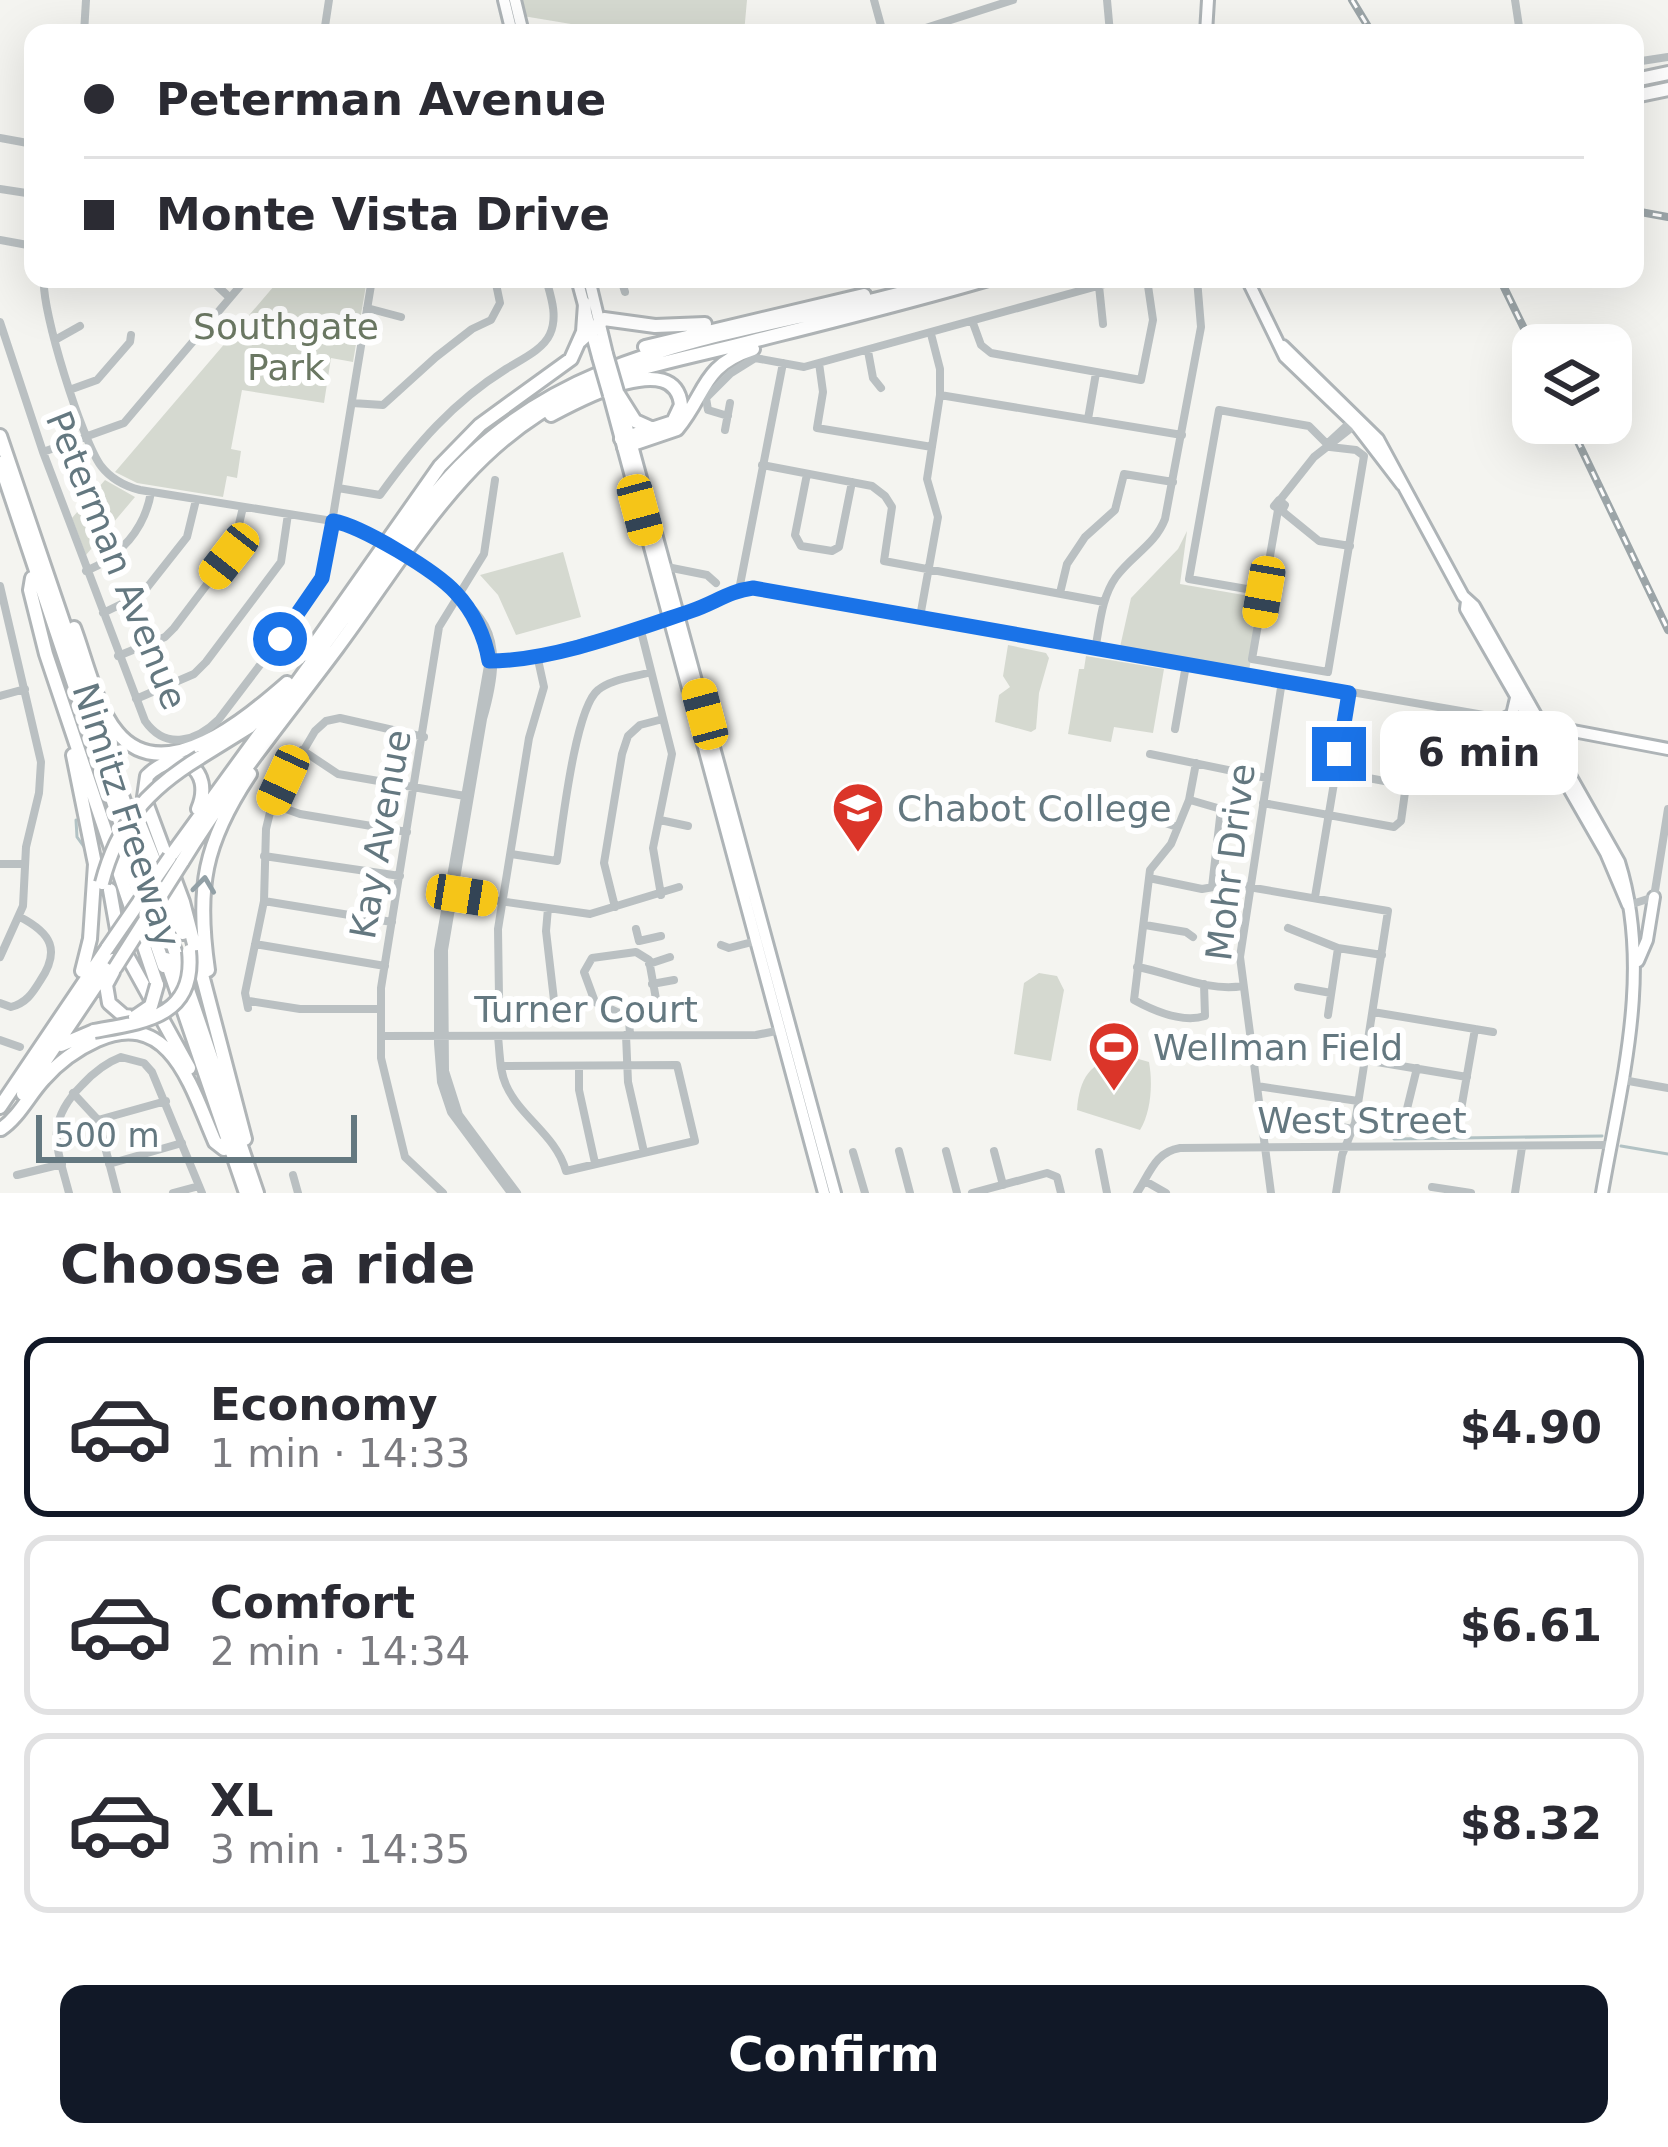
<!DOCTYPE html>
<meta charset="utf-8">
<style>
body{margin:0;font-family:"DejaVu Sans",sans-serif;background:#f2f2f3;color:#2b2b33;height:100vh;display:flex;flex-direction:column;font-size:45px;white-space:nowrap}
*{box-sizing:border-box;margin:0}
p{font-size:39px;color:#7c7c81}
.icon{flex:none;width:66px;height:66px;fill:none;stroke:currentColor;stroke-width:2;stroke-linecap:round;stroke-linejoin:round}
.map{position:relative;height:1193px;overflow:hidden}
.panel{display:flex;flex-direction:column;background:#fff;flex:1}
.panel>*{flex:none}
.hud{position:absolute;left:24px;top:24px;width:1620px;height:264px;border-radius:24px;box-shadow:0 12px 48px #0002;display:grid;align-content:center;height:264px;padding:0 60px;background:#fff}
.fabs{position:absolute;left:1512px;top:324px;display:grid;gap:24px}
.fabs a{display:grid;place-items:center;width:120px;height:120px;border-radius:24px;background:#fff;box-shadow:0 12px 48px #0002;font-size:60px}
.scale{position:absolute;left:36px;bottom:30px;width:321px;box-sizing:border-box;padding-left:12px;border:6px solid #647880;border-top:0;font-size:33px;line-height:42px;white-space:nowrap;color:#647880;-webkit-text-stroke:9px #fff;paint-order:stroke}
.end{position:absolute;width:54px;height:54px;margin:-27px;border:15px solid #1a73e8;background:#fff;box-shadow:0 0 0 6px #fff}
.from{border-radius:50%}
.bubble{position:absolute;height:84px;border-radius:24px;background:#fff;box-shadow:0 12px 48px #0002;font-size:39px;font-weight:800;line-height:84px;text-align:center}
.car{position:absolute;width:36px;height:72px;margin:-36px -18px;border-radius:15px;box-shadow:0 0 9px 3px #0007;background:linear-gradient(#f5c518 24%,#345 0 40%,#f5c518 0 76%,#345 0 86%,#f5c518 0)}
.hud b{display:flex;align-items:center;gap:42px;height:114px;font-size:45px}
.hud b+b{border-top:3px solid #e1e1e2}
.hud i{width:30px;height:30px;background:#2b2b33}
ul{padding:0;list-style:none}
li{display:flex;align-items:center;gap:36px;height:180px;margin:0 24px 18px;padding:0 36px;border:6px solid #e1e1e2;border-radius:24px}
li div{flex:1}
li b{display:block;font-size:45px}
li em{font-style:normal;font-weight:800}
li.active{border-color:#111827}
li>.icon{width:108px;height:108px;stroke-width:1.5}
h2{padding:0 60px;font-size:54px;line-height:144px}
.cta{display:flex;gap:24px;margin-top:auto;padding:24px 60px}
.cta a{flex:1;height:138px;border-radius:24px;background:#111827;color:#fff;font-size:48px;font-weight:800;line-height:138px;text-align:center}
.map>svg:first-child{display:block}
</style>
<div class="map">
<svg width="1668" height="1193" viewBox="0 0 1668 1193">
<rect width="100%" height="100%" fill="#f4f4f0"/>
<path fill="#d5d9d0" d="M 519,0 L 747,0 L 744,33 L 625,33 L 523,16 Z
M 280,279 L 367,279 L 353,362 L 331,358 L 324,403 L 242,390 L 231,449 L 241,451 L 237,478 L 227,476 L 223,497 L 137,483 L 115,472 Z
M 105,480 L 135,497 L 86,555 L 72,518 Z
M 1187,531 L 1180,584 L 1261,598 L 1249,671 L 1120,647 L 1131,598 L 1178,549 Z
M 563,552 L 581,617 L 516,635 L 498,595 L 480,575 Z
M 1008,645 L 1046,653 L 1049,658 L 1039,693 L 1036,729 L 1031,732 L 995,722 L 999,695 L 1010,687 L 1003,676 Z
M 1086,656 L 1164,669 L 1153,733 L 1114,727 L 1111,742 L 1068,734 L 1079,669 L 1084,669 Z
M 1039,973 L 1057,976 L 1064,990 L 1051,1061 L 1014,1054 L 1024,983 Z
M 1121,1054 L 1149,1062 C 1153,1084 1151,1112 1140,1130 L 1077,1110 C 1080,1077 1089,1064 1121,1054 Z"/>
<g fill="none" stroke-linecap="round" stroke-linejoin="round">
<path stroke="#b2c2c4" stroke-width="3" d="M 76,820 L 77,837 L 87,851
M 78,963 L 85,925
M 1394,1139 L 1602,1136
M 1621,1146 L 1668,1154"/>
<g stroke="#aeb4b7" stroke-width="16">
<path id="major" d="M 504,0 L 512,33
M 515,0 L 523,33
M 1206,33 L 1208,0
M 577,279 L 598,357
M 589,279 L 607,354
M 1247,279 L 1285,357 L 1356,425 L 1402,485
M 1283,346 L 1378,439 L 1463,596 L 1474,606 L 1619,862 C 1653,971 1621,1083 1602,1193
M 609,395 L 824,1193
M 620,401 L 835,1193
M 1467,601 L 1466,609 L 1606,853 L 1628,905
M 1504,719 L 1512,715 L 1516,698
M 1536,724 L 1668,749
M 1638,961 L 1647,940 L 1654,897"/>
</g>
<g stroke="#b0b5b7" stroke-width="18">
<path id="highway" d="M 1635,80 L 1668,73
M 1635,96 L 1668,89
M 580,341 L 604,319 L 655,326 L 705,324
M 645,347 L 864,295
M 618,394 L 635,421 L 655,430
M 551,415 C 579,400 675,348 681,405 L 673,422 L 621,439
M 0,436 L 257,1193
M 624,447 L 677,429 C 707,393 701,366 753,349
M 0,463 L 125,837
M 32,578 L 30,590 L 46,654 L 157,985
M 74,628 C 85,657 97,709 117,732 C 164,790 249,716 287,683
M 307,655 L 440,466 L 480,425 L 571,359 L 583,332 L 585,304
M 73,755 L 95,864 L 90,939 L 82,971
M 199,758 L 249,727 L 274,701
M 133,807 L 183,933
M 198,809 C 215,769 178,745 147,776 L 144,797 L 183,902 L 245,1139
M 118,832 L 164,966
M 170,857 L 432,497 C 564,332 766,337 951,279
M 182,862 C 228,787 284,719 337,648 C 408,553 463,446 576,393 C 628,368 686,358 741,344 C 824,323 906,303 988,279
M 110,890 L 119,941 L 189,1068
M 166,959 L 246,1193
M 208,970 C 196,888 204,843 250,774
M 113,972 L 106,985 L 109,1003 L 124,1016 L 135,1017
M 61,1045 L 94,1031
M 23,1094 L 113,960
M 0,1107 L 108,947
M 1,1129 C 19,1117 29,1095 44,1079 C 59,1062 77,1049 97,1040 C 171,1007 192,1090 215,1142 L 224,1149"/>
</g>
<path stroke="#bac0c2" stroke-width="8" d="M 874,0 L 883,33
M 1107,0 L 1110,33
M 1515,0 L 1520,33
M 84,33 L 86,0
M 324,33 L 329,0
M 567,33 L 603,33
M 910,33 L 1013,0
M 1635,62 L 1668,57
M 0,138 L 33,144
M 0,189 L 33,194
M 0,240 L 33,246
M 44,279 C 41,310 82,440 101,466 C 111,479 124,486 140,490 L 351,524 L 378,539
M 210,279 L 229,297
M 621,279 L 625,292
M 712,279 L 762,283 L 786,279
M 1099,286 L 1103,324
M 367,308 L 401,317
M 0,322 L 43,452 L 145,721 C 166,751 197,741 219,719 L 276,644 L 324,571 L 372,279
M 973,323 L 981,345 L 991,353 L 1141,380 L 1153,320 L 1147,279
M 55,340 L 80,326
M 868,351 L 873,378 L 881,388
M 819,363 L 823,392 L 817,428 L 932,447
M 72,389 L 97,380 L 130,342 L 131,335
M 940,395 L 1182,435
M 352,403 L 383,405 L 436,357 L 472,329 L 491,320 L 500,303 L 495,279
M 728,416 L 708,410 L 706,398 L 731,373 L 755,358 L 804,367 L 1123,279
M 1088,419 L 1096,373
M 725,430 L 730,403
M 1327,444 L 1353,420
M 43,452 L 124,423 L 246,279
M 762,465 L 872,486 L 885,496 L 892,507 L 884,561 L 1104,602
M 807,474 L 795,535 L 801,546 L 832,551 L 839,547 L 852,482
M 338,488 L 380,495 C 416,445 453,402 506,369 C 520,360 543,350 550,334 C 558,316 551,297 546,279
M 1279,500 L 1285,505 L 1282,511 L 1274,506 Z
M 1280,500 L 1314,457 L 1356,424
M 1282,511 L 1319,541 L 1350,546
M 415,564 C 485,612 509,629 483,719 L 444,950 L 445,1071 L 459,1115 L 517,1193
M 667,567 L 707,575 L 716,583
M 86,571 C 120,557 145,529 151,492
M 0,586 L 41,762 L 39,793 L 26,847 L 23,906 L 0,957
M 739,590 L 783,363
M 1264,592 L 1189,579 L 1219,410 L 1309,426 L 1330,447 L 1356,450 L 1364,456 L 1328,672 L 1252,659 C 1261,610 1269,560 1278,510
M 1060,593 L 1067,564 L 1085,537 L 1115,510 L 1124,474 L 1173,482
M 457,594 L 484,637 L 489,660 L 438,951 L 438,1044 L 441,1082 L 451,1112 L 511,1193
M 103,613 L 142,594 L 187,537 L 196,500
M 920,617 L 938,517 L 927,479 L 940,395 L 940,369 L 931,334
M 640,627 L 672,754 L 653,848 L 661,895
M 1095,650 C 1100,625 1101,598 1116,577 C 1132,555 1155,545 1165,519 L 1201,327 L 1197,279
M 118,656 L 165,637 L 174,628 L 233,550 L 243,507
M 489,660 L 537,655 L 620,632 L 753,588 L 1530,723
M 0,696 L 25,689
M 136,699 L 194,674 L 206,662 L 281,562 L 288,514
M 1175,729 L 1186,665
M 302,750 L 338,774 L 465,796
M 1150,754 L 1267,778
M 1196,763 L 1189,800 L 1171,844 L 1150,870 L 1134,1000 C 1154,1011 1183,1023 1205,1016 L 1204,984
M 1190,800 L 1221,809 L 1212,887
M 1263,803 L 1394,827 L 1401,821 L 1406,785 L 1336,772
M 272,804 L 300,814 L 407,832
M 660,820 L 688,826
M 1157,820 L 1177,827
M 511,854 L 557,861 C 562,828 575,708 598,690 C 611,679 635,677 651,672
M 264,856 L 400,876
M 0,864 L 25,864
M 1149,878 L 1202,889 L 1231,884 L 1388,911 L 1355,1123 L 1342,1155 L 1336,1193
M 450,894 L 590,914 L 679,887
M 1315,897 L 1349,693
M 264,901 L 392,922
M 1629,905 L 1654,897 L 1668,809
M 615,907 L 604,863 L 622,754 L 628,736 L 640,725 L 663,719
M 548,908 L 546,931 L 554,1000
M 1145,925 L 1186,932 L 1193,937
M 1288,928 L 1338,948 L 1382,955
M 636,929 L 639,941 L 661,936
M 255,944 L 385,966
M 721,945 L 729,948 L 760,940
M 649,964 L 670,957
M 1137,967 C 1172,973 1206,992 1243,986
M 652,984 L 674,980
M 1298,987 L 1331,993
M 499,997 L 498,929 L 529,738 L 544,687 L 537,655
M 249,1001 L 300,1009 L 381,1009
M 0,1003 L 11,1007 C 26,1003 32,994 40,981 C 61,950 51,933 20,917
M 248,1008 L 245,993 L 264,901 L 266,829 L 272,804 L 315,731 L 326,721 L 340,718 L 424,737
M 648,1008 L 682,1012
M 1373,1012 L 1493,1032
M 1328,1015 L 1338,948
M 630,1018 L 595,1002 L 584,972 L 592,958 L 636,952 L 649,960 L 656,999 L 649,1009 L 629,1019 L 630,1035
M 626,1035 L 628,1082 L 644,1152
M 381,1036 L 756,1035 L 781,1030
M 498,1037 C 500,1053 499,1070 506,1085 C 520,1117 556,1135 566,1171 L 695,1141 L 677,1065 L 501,1066
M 0,1040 L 20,1047
M 1365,1060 L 1467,1077
M 579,1067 L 579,1090 L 595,1163
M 1623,1080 L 1668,1088
M 1257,1086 L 1358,1101
M 73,1093 L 98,1120 L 117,1193
M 98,1120 L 166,1101
M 1404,1121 L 1417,1068
M 1459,1121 L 1475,1029
M 1327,1124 L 1352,1129
M 899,1151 L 910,1193
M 946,1151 L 957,1193
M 994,1151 L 1003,1185
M 853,1152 L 865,1193
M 1099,1152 L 1107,1193
M 109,1164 L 182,1143
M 17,1175 L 62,1164
M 293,1175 L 298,1193
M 1145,1181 L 1166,1193
M 1432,1187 L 1471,1193
M 69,1193 C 57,1147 44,1123 82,1085 C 94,1072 105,1063 121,1057 L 144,1063 L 152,1072 L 202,1193
M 173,1193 L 199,1186
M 443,1193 L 405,1157 L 381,1058 L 381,988 L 439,627 L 484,554 L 495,480
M 972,1193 L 1047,1173 L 1057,1177 L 1061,1193
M 1137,1193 C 1150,1173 1155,1152 1180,1148 L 1610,1145
M 1271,1193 L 1240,957 L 1282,681
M 1515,1193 L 1522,1147"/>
<use href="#major" stroke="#fff" stroke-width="10"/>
<use href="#highway" stroke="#fff" stroke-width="12"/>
<g stroke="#9ca5a8" stroke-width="8">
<path id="rail" d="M 1352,0 L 1372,33
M 1635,211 L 1668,217
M 1500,279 L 1533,347
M 1569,423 L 1668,630"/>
</g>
<use href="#rail" stroke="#fff" stroke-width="3" stroke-dasharray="9" stroke-linecap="butt"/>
<g stroke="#aeb4b7" stroke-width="16" stroke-linecap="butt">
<path id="major-bridge" d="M 607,354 L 618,392
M 598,357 L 609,395"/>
</g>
<g stroke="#b0b5b7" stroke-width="18" stroke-linecap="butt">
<path id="highway-bridge" d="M 102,883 C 117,824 148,789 199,758
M 108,947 L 170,857
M 115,968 L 182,862
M 135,1017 L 151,1006 L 157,985
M 94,1031 C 144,1022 196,1017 189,951"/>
</g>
<path stroke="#bac0c2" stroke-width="8" d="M 378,539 L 415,564"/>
<use href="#major-bridge" stroke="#fff" stroke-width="10"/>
<use href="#highway-bridge" stroke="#fff" stroke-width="12"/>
</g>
<defs><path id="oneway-chevron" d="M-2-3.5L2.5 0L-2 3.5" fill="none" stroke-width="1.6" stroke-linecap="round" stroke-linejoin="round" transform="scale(3)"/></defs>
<use stroke="#92a0a6" href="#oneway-chevron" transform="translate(204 885) rotate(-83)"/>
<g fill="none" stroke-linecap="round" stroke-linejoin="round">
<path stroke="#1a73e8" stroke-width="15" d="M 280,639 L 322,578 L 333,521 C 362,526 436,571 456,593 C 473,611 485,636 489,661 C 552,661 631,631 691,611 C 713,604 729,591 753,588 L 1349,693 L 1339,754"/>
</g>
<defs>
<g id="university-pin" transform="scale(2.7)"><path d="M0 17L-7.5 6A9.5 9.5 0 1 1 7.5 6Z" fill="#db3529" stroke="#fff"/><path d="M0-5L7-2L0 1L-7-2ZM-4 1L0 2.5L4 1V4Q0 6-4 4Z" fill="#fff"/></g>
<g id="stadium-pin" transform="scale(2.7)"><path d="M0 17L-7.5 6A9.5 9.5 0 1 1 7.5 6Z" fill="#db3529" stroke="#fff"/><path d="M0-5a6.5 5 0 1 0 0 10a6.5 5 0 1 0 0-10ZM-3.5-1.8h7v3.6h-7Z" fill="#fff"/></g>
</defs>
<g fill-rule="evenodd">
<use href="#university-pin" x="858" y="808"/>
<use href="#stadium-pin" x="1114" y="1047"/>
</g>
<g text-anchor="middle" stroke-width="12" stroke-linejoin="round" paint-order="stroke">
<g font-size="36" fill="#6b7863" stroke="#fff">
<text x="286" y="339">Southgate<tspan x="286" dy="41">Park</tspan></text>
</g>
<g font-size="36" fill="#647880" stroke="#fff">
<text transform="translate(117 560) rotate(68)" y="13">Peterman Avenue</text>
<text transform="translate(127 815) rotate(72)" y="13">Nimitz Freeway</text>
<text transform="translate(380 834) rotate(-80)" y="13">Kay Avenue</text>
<text transform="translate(1230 862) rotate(-83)" y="13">Mohr Drive</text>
<text x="586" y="1022">Turner Court</text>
<text x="1362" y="1133">West Street</text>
</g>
<g font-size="36" fill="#647880" stroke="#fff" text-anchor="start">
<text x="897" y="821">Chabot College</text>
<text x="1153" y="1060">Wellman Field</text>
</g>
</g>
</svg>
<div class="fabs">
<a><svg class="icon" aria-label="layers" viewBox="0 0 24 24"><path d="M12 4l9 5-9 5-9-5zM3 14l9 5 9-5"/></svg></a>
</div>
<div class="scale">500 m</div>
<i class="end from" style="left:280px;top:639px"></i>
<i class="end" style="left:1339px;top:754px"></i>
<div class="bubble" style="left:1380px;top:711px;width:198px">6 min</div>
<i class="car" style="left:640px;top:510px;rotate:165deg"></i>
<i class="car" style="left:229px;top:556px;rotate:218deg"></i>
<i class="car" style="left:1264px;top:592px;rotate:190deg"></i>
<i class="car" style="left:705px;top:714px;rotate:345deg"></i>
<i class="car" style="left:283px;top:780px;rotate:205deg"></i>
<i class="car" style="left:462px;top:895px;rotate:99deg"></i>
<div class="hud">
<b><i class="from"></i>Peterman Avenue</b>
<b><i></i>Monte Vista Drive</b>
</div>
</div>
<section class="panel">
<h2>Choose a ride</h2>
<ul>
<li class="active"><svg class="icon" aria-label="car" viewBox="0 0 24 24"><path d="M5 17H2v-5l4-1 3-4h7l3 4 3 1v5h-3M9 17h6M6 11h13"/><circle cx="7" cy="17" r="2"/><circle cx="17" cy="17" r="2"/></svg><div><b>Economy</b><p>1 min · 14:33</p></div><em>$4.90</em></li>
<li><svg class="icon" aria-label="car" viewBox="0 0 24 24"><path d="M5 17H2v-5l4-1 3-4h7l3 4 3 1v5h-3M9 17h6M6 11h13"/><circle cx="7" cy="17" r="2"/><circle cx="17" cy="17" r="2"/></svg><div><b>Comfort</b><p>2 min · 14:34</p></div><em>$6.61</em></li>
<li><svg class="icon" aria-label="car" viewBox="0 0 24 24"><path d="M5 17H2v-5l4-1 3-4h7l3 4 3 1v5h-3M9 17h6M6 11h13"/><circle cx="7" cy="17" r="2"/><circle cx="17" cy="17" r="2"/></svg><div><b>XL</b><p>3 min · 14:35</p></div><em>$8.32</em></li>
</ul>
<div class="cta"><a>Confirm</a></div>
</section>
